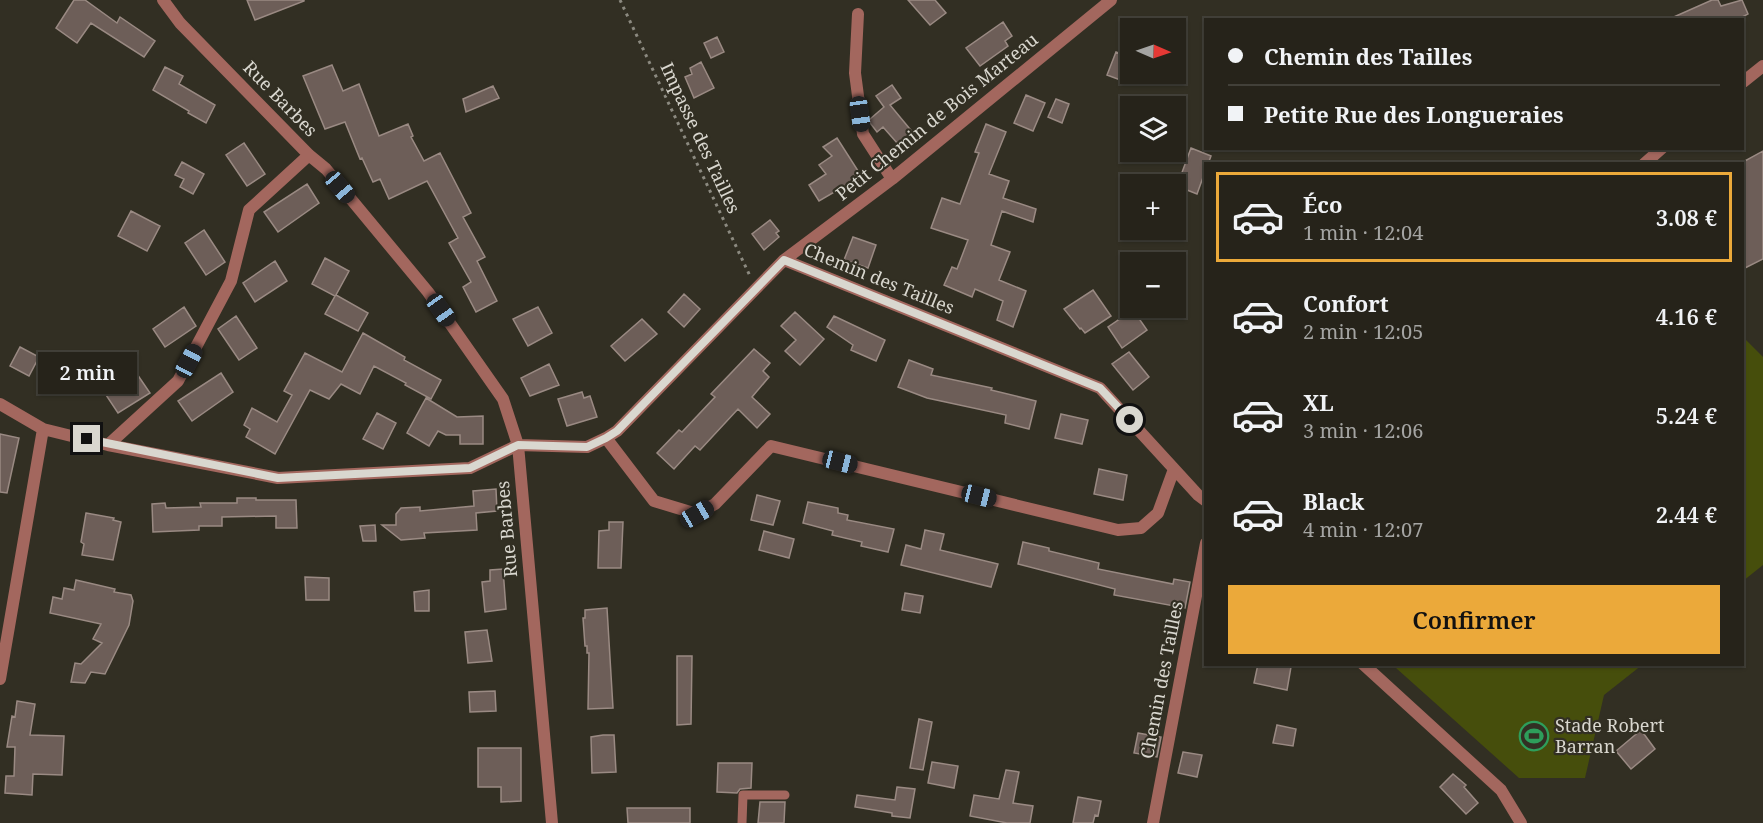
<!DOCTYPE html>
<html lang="fr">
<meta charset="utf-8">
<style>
body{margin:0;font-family:"Noto Serif",serif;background:#2e2b23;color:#f1f3f6;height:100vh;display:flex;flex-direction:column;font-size:22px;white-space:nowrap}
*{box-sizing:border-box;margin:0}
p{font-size:20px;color:#a4a4a2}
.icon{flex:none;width:33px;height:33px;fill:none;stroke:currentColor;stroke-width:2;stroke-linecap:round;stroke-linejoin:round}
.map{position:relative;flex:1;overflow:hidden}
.side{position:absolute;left:1204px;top:162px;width:540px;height:504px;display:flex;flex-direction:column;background:#26231a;border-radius:0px;box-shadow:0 2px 4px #0004,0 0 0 2px #424039}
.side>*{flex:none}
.hud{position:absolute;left:1204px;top:18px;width:540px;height:132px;border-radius:0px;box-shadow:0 2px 4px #0004,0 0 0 2px #424039;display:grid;align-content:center;height:132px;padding:0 24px;background:#26231a}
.needle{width:39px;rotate:92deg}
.fabs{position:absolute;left:1120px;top:18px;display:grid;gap:12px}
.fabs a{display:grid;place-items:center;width:66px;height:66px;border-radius:0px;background:#26231a;box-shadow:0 2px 4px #0004,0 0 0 2px #424039;font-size:30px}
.end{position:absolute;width:27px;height:27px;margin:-14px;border:8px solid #d9d7cf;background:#111;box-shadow:0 0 0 3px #111}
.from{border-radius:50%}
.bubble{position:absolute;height:42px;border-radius:0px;background:#26231a;box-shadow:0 2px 4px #0004,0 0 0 2px #424039;font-size:20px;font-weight:600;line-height:42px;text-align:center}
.car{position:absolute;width:18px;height:36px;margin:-18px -9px;border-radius:8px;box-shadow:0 0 4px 2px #0007;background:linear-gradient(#222 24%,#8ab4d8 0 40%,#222 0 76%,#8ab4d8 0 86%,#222 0)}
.hud b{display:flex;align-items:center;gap:21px;height:57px;font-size:22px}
.hud b+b{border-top:2px solid #424039}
.hud i{width:15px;height:15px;background:#f1f3f6}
ul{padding:10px 0 0;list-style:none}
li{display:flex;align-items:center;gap:18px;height:90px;margin:0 12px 9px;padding:0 12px;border:3px solid transparent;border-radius:0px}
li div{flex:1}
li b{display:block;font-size:22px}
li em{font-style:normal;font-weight:600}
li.selected{border-color:#eba93a}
li>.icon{width:54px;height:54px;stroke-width:1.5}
.action{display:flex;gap:12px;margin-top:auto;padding:12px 24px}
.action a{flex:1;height:69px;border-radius:0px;background:#eba93a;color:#111;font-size:24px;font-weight:600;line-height:69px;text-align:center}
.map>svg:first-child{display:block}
</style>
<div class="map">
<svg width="1763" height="823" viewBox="0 0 1763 823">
<rect width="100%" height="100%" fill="#322f23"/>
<path fill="#464e0c" d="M 1743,337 L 1763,357 L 1763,565 L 1743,581 Z
M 1395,665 L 1642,665 L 1604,695 L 1585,778 L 1519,778 L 1396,668 Z"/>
<path fill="#6d5e58" stroke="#9a8a83" stroke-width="1.5" d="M 74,0 L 85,0 L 117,23 L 120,17 L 155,41 L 144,57 L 91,23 L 77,43 L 56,28 Z
M 247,0 L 304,0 L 304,1 L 255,20 Z
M 908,0 L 935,0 L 946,13 L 930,25 Z
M 1712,0 L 1718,0 L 1721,6 L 1742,0 L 1748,14 L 1737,20 L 1667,20 Z
M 1003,22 L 1012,36 L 1005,41 L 1008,46 L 980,66 L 966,48 Z
M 717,37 L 724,52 L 711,58 L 704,43 Z
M 1116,52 L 1131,58 L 1131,84 L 1107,75 Z
M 701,62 L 714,88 L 694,98 L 685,77 L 692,74 L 690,68 Z
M 332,65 L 343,91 L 359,84 L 379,136 L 408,124 L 413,136 L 411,137 L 424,161 L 440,153 L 471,213 L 463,217 L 485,257 L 477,261 L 497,301 L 476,312 L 463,287 L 471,282 L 449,243 L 458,238 L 427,181 L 389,199 L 380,179 L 373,182 L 362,158 L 360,159 L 345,122 L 325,129 L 303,76 Z
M 165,67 L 183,76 L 179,84 L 215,105 L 206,123 L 188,113 L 189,111 L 153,90 Z
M 892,85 L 901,98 L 890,105 L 919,140 L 905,152 L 883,127 L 877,132 L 870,123 L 869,120 L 884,107 L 876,96 Z
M 493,86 L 499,98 L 466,112 L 463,99 Z
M 1026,95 L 1045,103 L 1033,131 L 1014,123 Z
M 1056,99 L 1069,104 L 1062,123 L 1048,117 Z
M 986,124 L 1006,132 L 989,174 L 1009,181 L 1003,198 L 1036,209 L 1033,222 L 1002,211 L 991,245 L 1010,252 L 999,280 L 1026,291 L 1013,327 L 997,320 L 1003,301 L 975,289 L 972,297 L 944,285 L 952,267 L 957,269 L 968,240 L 931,228 L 942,198 L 960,204 L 979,153 L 975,152 Z
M 837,138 L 862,177 L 857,181 L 853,177 L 855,180 L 819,201 L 809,185 L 826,174 L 819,165 L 832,156 L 823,147 Z
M 244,143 L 265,174 L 247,186 L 226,155 Z
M 1191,148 L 1211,156 L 1208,164 L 1206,164 L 1206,169 L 1197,194 L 1177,186 Z
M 1763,151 L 1763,259 L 1743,269 L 1743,162 Z
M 182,162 L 204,174 L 193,194 L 180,187 L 184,179 L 175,175 Z
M 307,184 L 319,203 L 278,232 L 264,212 Z
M 131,211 L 160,226 L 147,251 L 118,236 Z
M 770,220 L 779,231 L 776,233 L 779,237 L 764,250 L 752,234 Z
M 204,230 L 225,262 L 206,275 L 185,243 Z
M 853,237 L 876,245 L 868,268 L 844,260 Z
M 325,258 L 349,271 L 336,295 L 368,313 L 358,331 L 325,314 L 335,296 L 312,284 Z
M 275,261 L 287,281 L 255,302 L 243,283 Z
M 1093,290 L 1111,316 L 1085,333 L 1081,328 L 1080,329 L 1064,309 Z
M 684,294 L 700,309 L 684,327 L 668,312 Z
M 184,307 L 196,326 L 165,347 L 153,329 Z
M 538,307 L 552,333 L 528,346 L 513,319 Z
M 1133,310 L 1147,330 L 1122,348 L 1108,327 Z
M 795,312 L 824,339 L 800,365 L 785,351 L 796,340 L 781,326 Z
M 236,316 L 257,348 L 239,360 L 218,329 Z
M 834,316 L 885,340 L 876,361 L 851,350 L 853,345 L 827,327 Z
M 642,319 L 657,334 L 625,361 L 611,346 Z
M 363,333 L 405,357 L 404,360 L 441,380 L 431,399 L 405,385 L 406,383 L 374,366 L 360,394 L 341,384 L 329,399 L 310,390 L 275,454 L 246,437 L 250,429 L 244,425 L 252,408 L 277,422 L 292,395 L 284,391 L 305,353 L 342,372 Z
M 20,347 L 39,357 L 29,376 L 10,366 Z
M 754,349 L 770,363 L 763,371 L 769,377 L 752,397 L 770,414 L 757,428 L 738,409 L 700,450 L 695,446 L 674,469 L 657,453 L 679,430 L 682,432 L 715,397 L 711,394 Z
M 1129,352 L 1149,377 L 1133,390 L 1112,364 Z
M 909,360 L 933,369 L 931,375 L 992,388 L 991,390 L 1036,401 L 1029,429 L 1005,423 L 1006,415 L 927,398 L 898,387 Z
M 549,364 L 559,385 L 530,396 L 521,378 Z
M 221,373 L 233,392 L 192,421 L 178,401 Z
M 137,374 L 150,393 L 118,413 L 106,395 Z
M 582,392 L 584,398 L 590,396 L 597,417 L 567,426 L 558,399 Z
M 426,398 L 457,417 L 483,416 L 483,444 L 460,444 L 460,435 L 446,435 L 438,431 L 429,446 L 407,433 Z
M 377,413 L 396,423 L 383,449 L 363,439 Z
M 1061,414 L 1088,420 L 1082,444 L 1055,438 Z
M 0,434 L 19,438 L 7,493 L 0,492 Z
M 1099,469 L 1127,475 L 1123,500 L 1094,494 Z
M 496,489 L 497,511 L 476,513 L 477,530 L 424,533 L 425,538 L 401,540 L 382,525 L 396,525 L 396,514 L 401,508 L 420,507 L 420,511 L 474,506 L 473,491 Z
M 757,495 L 780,501 L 773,525 L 751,520 Z
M 237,498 L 256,498 L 256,500 L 296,500 L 297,528 L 276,528 L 276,516 L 222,517 L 222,526 L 199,526 L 199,530 L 153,532 L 152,504 L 165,503 L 166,508 L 201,507 L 200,503 L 237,503 Z
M 808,502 L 838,508 L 838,513 L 848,515 L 847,520 L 894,529 L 888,552 L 861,546 L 862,542 L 832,535 L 833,531 L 803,523 Z
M 86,513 L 114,518 L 113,520 L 121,522 L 113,560 L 82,555 L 84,544 L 81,542 Z
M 609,522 L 623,522 L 621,568 L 598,568 L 599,531 L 609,530 Z
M 375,525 L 376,541 L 363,541 L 360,526 Z
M 925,530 L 944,534 L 940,550 L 998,564 L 991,587 L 901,565 L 906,545 L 921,549 Z
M 764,531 L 794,539 L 789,558 L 759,550 Z
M 1023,542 L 1049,548 L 1049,551 L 1099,563 L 1098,569 L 1173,584 L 1174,579 L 1190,582 L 1185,608 L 1114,595 L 1115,589 L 1018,564 Z
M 503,569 L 506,609 L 485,612 L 482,582 L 490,581 L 490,570 Z
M 305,577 L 329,578 L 329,600 L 306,600 Z
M 76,580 L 115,589 L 114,592 L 131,595 L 133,601 L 129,625 L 105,674 L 91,672 L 85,683 L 71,682 L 75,663 L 81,664 L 102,643 L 93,639 L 101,624 L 50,613 L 53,597 L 62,599 L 64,588 L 74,590 Z
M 429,590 L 429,611 L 415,611 L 414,592 Z
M 905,593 L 923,596 L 920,613 L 902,610 Z
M 607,608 L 613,708 L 588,709 L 589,653 L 587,653 L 587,646 L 585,646 L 583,618 L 585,618 L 585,610 Z
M 487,630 L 492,661 L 468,663 L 465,632 Z
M 677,656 L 692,656 L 691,724 L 677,725 Z
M 1258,664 L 1291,667 L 1287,690 L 1254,683 Z
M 495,691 L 496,711 L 470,712 L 469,692 Z
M 17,701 L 35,704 L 30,735 L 64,736 L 62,775 L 33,774 L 32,795 L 5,793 L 6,776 L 14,776 L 15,747 L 7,747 L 12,716 L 15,717 Z
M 919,719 L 932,722 L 923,770 L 910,768 Z
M 1277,725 L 1296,729 L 1293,746 L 1273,743 Z
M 1641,730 L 1655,749 L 1631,769 L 1616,751 Z
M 1138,733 L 1161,737 L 1157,757 L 1134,753 Z
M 603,735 L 614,735 L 616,772 L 592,773 L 591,737 Z
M 478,748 L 521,748 L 521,801 L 501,802 L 501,787 L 478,787 Z
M 1183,752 L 1202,755 L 1197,777 L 1178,773 Z
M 932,762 L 958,766 L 954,788 L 928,783 Z
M 718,763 L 752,763 L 751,788 L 740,789 L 737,793 L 717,792 Z
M 1006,770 L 1019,772 L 1013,803 L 1033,806 L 1030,823 L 1007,823 L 970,816 L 974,795 L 999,799 Z
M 1453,774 L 1466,785 L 1464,787 L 1478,803 L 1466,814 L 1440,787 Z
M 897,787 L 915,789 L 910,818 L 892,816 L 892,813 L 855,807 L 857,795 L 895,800 Z
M 1078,797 L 1101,801 L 1098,816 L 1095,815 L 1093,823 L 1073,823 Z
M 760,802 L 785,802 L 784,823 L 758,823 Z
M 627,808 L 690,808 L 690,823 L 628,823 Z"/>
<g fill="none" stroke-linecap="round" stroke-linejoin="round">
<path stroke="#8c8a80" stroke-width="3" stroke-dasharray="3 4.5" stroke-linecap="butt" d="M 620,0 L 750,276"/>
<path stroke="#a3675e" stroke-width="9" d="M 742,823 L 743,795 L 785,795"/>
<path stroke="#a3675e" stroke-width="12" d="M 163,0 L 180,23 L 309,155 L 326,169 L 428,292 L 503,399 L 518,445 L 552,823
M 858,14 L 855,73 L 863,134 L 892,179
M 1743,82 L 1763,66
M 1644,164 L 1662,148
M 784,260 L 892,179 L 1111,0
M 0,404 L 43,429 L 0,679
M 43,429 L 108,445 L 278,478 L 470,468 L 518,445 L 587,447 L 606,438 L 617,431 L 784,260 L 1100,388 L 1198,495 L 1206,501
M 606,438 L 654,501 L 697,514 L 715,504 L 771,446 L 1118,530 L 1141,528 L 1158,513 L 1174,469
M 108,445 L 178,381 L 231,281 L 249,210 L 309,155
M 1363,664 L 1501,790 L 1521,823
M 1153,823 L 1206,543"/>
</g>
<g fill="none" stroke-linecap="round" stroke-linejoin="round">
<path stroke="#d9d7cf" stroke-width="8" d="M 87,439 L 278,478 L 470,468 L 518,445 L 587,447 L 606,438 L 617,431 L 784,260 L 1100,388 L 1130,420"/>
</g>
<defs>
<g id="stadium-ring" transform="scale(1.5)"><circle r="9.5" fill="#322f23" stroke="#2e9e5b" stroke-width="1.5"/><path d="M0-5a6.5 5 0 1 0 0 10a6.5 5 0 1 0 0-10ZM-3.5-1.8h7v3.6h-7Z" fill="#2e9e5b"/></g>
</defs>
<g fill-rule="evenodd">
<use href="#stadium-ring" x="1534" y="736"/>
</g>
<g text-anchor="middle" stroke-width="4.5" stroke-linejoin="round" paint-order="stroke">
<g font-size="18" fill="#d9d7cf" stroke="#322f23">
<text transform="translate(280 99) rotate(46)" y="6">Rue Barbes</text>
<text transform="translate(937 117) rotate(-39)" y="6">Petit Chemin de Bois Marteau</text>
<text transform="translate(700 138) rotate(65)" y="6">Impasse des Tailles</text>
<text transform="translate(879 279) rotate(22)" y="6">Chemin des Tailles</text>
<text transform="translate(507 529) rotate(-95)" y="6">Rue Barbes</text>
<text transform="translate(1162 680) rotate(-79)" y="6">Chemin des Tailles</text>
</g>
<g font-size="18" fill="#d9d7cf" stroke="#322f23" text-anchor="start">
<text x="1555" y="732">Stade Robert<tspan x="1555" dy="21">Barran</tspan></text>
</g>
</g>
</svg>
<div class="fabs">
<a><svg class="needle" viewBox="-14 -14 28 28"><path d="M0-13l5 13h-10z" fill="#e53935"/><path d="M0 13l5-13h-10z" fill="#a4a4a2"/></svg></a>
<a><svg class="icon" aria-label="layers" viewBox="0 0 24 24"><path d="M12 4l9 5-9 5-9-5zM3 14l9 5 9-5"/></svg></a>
<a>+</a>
<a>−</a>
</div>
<i class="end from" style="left:1130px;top:420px"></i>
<i class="end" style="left:87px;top:439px"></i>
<div class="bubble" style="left:38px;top:352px;width:99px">2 min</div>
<i class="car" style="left:860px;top:114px;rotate:172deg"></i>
<i class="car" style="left:340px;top:187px;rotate:140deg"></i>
<i class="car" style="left:441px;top:310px;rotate:145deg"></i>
<i class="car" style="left:189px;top:361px;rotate:28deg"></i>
<i class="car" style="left:840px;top:462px;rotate:104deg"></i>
<i class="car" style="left:979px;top:496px;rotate:104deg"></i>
<i class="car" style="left:697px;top:514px;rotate:60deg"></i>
<div class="hud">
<b><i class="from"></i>Chemin des Tailles</b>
<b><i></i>Petite Rue des Longueraies</b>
</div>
<section class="side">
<ul>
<li class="selected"><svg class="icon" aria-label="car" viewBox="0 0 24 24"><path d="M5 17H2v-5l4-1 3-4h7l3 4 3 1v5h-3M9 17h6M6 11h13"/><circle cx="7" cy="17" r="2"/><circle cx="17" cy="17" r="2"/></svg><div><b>Éco</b><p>1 min · 12:04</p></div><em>3.08 €</em></li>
<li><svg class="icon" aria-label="car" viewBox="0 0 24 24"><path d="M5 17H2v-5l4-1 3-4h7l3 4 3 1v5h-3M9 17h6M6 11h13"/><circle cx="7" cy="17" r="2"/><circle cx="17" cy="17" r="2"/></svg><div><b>Confort</b><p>2 min · 12:05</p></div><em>4.16 €</em></li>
<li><svg class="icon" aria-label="car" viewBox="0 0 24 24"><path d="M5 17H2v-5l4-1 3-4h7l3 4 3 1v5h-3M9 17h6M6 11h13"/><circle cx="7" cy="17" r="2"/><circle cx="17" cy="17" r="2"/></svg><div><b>XL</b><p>3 min · 12:06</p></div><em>5.24 €</em></li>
<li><svg class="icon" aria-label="car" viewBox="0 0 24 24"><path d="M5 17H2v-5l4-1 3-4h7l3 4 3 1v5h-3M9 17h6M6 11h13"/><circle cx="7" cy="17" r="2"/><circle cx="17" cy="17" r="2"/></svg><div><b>Black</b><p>4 min · 12:07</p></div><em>2.44 €</em></li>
</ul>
<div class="action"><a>Confirmer</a></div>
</section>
</div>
